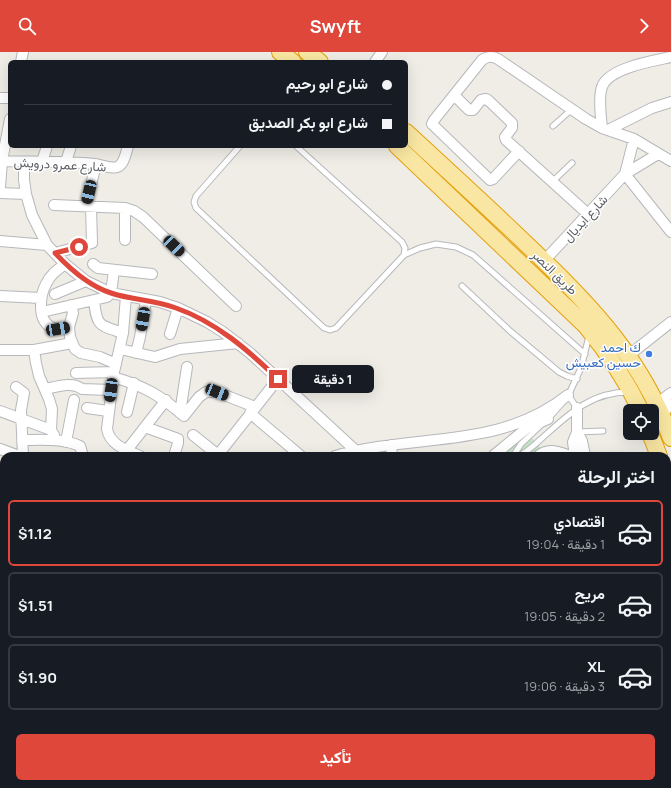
<!DOCTYPE html>
<html lang="ar">
<meta charset="utf-8">
<style>
body{margin:0;font-family:Manrope,Vazirmatn,sans-serif;background:#20242c;color:#f1f3f6;direction:rtl;height:100vh;display:flex;flex-direction:column;font-size:15px;white-space:nowrap}
*{box-sizing:border-box;margin:0}
p{font-size:13px;color:#9ea1a6}
.icon{flex:none;width:22px;height:22px;fill:none;stroke:currentColor;stroke-width:2;stroke-linecap:round;stroke-linejoin:round}
.map{position:relative;flex:1;overflow:hidden;direction:ltr}
.panel{position:absolute;left:0px;top:400px;width:671px;height:336px;display:flex;flex-direction:column;background:#171b24;border-radius:12px 12px 0 0;box-shadow:0 4px 16px #0002;direction:rtl}
.panel>*{flex:none}
.top-card{position:absolute;left:8px;top:8px;width:400px;height:88px;border-radius:6px;box-shadow:0 4px 16px #0002;direction:rtl;display:grid;align-content:center;height:88px;padding:0 16px;background:#171b24}
.buttons{position:absolute;left:623px;top:352px;display:grid;gap:8px}
.buttons a{display:grid;place-items:center;width:36px;height:36px;border-radius:6px;background:#171b24;box-shadow:0 4px 16px #0002;font-size:20px}
.end{position:absolute;width:18px;height:18px;margin:-9px;border:5px solid #df473b;background:#fff;box-shadow:0 0 0 2px #fff}
.from{border-radius:50%}
.bubble{position:absolute;height:28px;border-radius:6px;background:#171b24;box-shadow:0 4px 16px #0002;font-size:13px;font-weight:700;line-height:28px;text-align:center;direction:rtl}
.car{position:absolute;width:12px;height:24px;margin:-12px -6px;border-radius:5px;box-shadow:0 0 3px 1px #0007;background:linear-gradient(#222 24%,#8ab4d8 0 40%,#222 0 76%,#8ab4d8 0 86%,#222 0)}
.top-card b{display:flex;align-items:center;gap:14px;height:38px;font-size:15px}
.top-card b+b{border-top:1px solid #363941}
.top-card i{width:10px;height:10px;background:#f1f3f6}
ul{padding:0;list-style:none}
li{display:flex;align-items:center;gap:12px;height:66px;margin:0 8px 6px;padding:0 8px;border:2px solid #363941;border-radius:6px}
li div{flex:1}
li b{display:block;font-size:15px}
li em{font-style:normal;font-weight:700}
li.current{border-color:#df473b}
li>.icon{width:36px;height:36px;stroke-width:1.5}
h2{padding:0 16px;font-size:18px;line-height:48px}
.button{display:flex;gap:8px;margin-top:auto;padding:8px 16px}
.button a{flex:1;height:46px;border-radius:6px;background:#df473b;color:#fff;font-size:16px;font-weight:700;line-height:46px;text-align:center}
header{display:flex;justify-content:space-between;align-items:center;height:52px;padding:0 16px;background:#df473b;color:#fff;font-size:18px;font-weight:700}
.map>svg:first-child{display:block}
</style>
<header><svg class="icon" aria-label="forward" viewBox="0 0 24 24"><path d="M9 5l7 7-7 7"/></svg>Swyft<svg class="icon" aria-label="search" viewBox="0 0 24 24"><circle cx="10" cy="10" r="6"/><path d="M15 15l6 6"/></svg></header>
<div class="map">
<svg width="671" height="736" viewBox="0 0 671 736">
<rect width="100%" height="100%" fill="#efede6"/>
<path fill="#c4e5c4" d="M 527,380 L 542,398 L 535,404 L 499,404 Z
M 667,677 L 671,687 L 671,736 L 11,736 L 17,732 L 667,732 Z"/>
<g fill="none" stroke-linecap="round" stroke-linejoin="round">
<g stroke="#b6b8bb" stroke-width="7">
<path id="service" d="M 553,74 L 571,58
M 240,94 L 196,144 L 194,150 L 196,156 L 324,276 L 330,278 L 336,276 L 404,203 L 420,196 L 436,192 L 456,195 L 473,203 L 585,302
M 296,94 L 402,190 L 405,196 L 404,203
M 552,130 L 572,111
M 462,234 L 510,279 L 559,320 L 567,324 L 577,327
M 568,343 L 577,356
M 568,344 L 581,316 L 589,284
M 547,368 L 563,350
M 577,380 L 603,379
M 513,404 L 521,392 L 541,373
M 519,404 C 527,400 534,393 541,387 C 568,363 590,340 629,340
M 667,573 L 671,564
M 667,589 L 671,580
M 667,628 L 671,622
M 667,650 L 671,646
M 667,728 L 671,734
M 147,732 L 147,736
M 250,732 L 255,736
M 437,732 L 437,736
M 592,732 L 594,736
M 608,732 L 610,736
M 33,736 L 42,732"/>
</g>
<g stroke="#b6b8bb" stroke-width="12">
<path id="minor" d="M 21,10 L 23,0
M 375,10 L 382,0
M 454,43 L 469,58 L 473,58 L 481,48 L 486,47 L 488,48 L 512,71 L 512,76 L 505,85 L 506,88 L 588,162
M 0,46 L 10,46
M 602,76 C 601,65 598,45 602,35 C 608,16 653,9 671,5
M 608,78 L 652,56 L 671,50
M 519,99 L 493,127 L 490,128 L 432,72 L 434,68 L 482,8 C 488,4 492,4 498,7 L 586,67 L 602,76 L 634,87 L 671,109
M 2,109 C 33,110 64,109 95,112 C 101,113 111,117 117,115 C 124,113 126,101 128,94
M 24,110 L 24,128 L 26,142 L 32,163 L 47,193 L 65,212 L 86,229 L 111,241 L 160,250 L 178,256 L 207,270 L 223,280 L 250,301 L 355,398 L 356,404
M 42,110 L 47,94
M 66,110 L 71,94
M 625,122 L 671,180
M 625,122 L 634,87
M 0,135 L 2,109 L 10,67
M 0,141 L 26,142
M 54,153 L 125,156 L 134,159 L 143,165 L 236,254
M 86,154 L 96,112
M 125,156 L 125,188
M 0,189 L 47,193
M 55,201 L 92,191 L 91,154
M 544,209 L 625,122 L 658,102
M 65,212 C 57,218 50,223 46,232 C 40,243 37,268 51,275 C 56,278 63,276 69,275
M 93,212 L 98,216 L 152,222
M 55,242 L 86,229
M 0,244 L 41,246
M 126,244 L 123,281 L 114,320 L 107,377 C 110,393 126,398 140,404
M 94,249 C 97,275 99,273 123,281
M 71,253 L 73,261 L 69,275 L 70,285 L 75,297 L 81,301 L 100,305 L 116,312
M 42,260 L 107,245 L 111,241 L 114,218
M 170,282 L 178,256
M 120,297 L 155,305 L 180,297 L 238,291
M 0,298 L 34,298 L 72,291
M 34,298 L 36,311 L 39,324 L 49,347 L 52,357 L 51,378
M 136,301 L 140,285 L 146,248
M 628,304 L 671,270
M 76,321 L 114,320
M 113,325 C 144,334 160,343 184,364 L 199,345 L 206,340 L 217,340 L 255,355
M 16,335 L 24,341 L 21,358 L 23,404
M 45,337 C 56,335 72,329 82,337 L 111,338
M 656,352 L 671,341
M 87,356 L 108,359
M 0,359 L 51,378 L 54,383
M 127,360 L 134,331
M 180,361 L 187,315
M 250,361 L 301,404
M 661,362 L 671,353
M 145,375 L 178,387 L 178,391 L 174,404
M 577,380 L 582,389 L 585,404
M 193,383 L 218,403
M 22,388 C 42,388 61,386 80,394 L 83,404
M 66,390 L 74,348
M 391,393 L 392,404
M 0,397 L 19,404
M 127,398 L 166,348
M 217,404 L 278,327
M 335,404 C 414,381 500,398 568,343
M 493,404 L 527,376 L 548,367
M 538,404 C 549,395 559,400 570,404
M 575,404 L 573,390 L 577,380 L 577,356
M 0,446 L 4,448
M 0,474 L 3,472 L 4,468
M 0,505 L 4,512
M 0,528 L 4,526
M 0,582 L 4,584
M 0,615 L 4,619
M 0,635 L 4,631
M 0,653 L 4,656
M 0,676 L 4,677"/>
</g>
<g stroke="#e6a10e" stroke-width="18">
<path id="trunk" d="M 280,0 L 293,10
M 307,0 L 320,10
M 406,80 C 443,114 480,148 517,183 C 582,245 639,299 671,386
M 397,94 L 586,274 C 608,301 626,328 641,359
M 650,381 L 659,404
M 667,430 L 671,446"/>
</g>
<path stroke="#9cc3a7" stroke-width="1.5" stroke-dasharray="4 2" stroke-linecap="butt" d="M 238,736 L 242,732"/>
<use href="#service" stroke="#fff" stroke-width="5"/>
<use href="#minor" stroke="#fff" stroke-width="10"/>
<use href="#trunk" stroke="#f8e6a2" stroke-width="16"/>
</g>
<path fill="#afada9" d="M 171,732 L 224,732 L 224,735 L 223,736 L 171,736 Z
M 490,732 L 497,732 L 499,736 L 491,736 Z
M 504,732 L 525,732 L 522,736 L 507,736 Z"/>
<path fill="#8f8d89" d="M 222,732 L 224,732 L 224,735 L 223,736 L 219,736 Z
M 518,732 L 525,732 L 522,736 L 510,736 L 510,735 Z"/>
<path fill="#ccc9c4" stroke="#8f8d89" d="M 62,732 L 138,732 L 140,736 L 53,736 Z
M 172,732 L 222,732 L 219,736 L 191,736 L 188,735 Z
M 281,732 L 299,732 L 300,736 L 282,736 Z
M 494,732 L 497,732 L 499,736 L 496,736 Z
M 508,732 L 518,732 L 510,735 Z
M 538,732 L 579,732 L 581,736 L 541,736 L 540,732 L 539,733 Z
M 540,732 L 541,736 L 532,736 Z"/>
<g fill="none" stroke-linecap="round" stroke-linejoin="round">
<path stroke="#df473b" stroke-width="5" d="M 79,195 L 55,201 C 71,218 89,234 111,241 C 132,248 155,248 176,256 C 216,270 248,298 278,327"/>
</g>
<circle fill="#3f7fe0" stroke="#fff" stroke-width="1.5" cx="649" cy="302" r="4"/>
<g text-anchor="middle" stroke-width="3" stroke-linejoin="round" paint-order="stroke">
<g font-size="13" fill="#5d6165" stroke="#fff">
<text transform="translate(60 112) rotate(3)" y="5">شارع عمرو درويش</text>
<text transform="translate(585 166) rotate(-47)" y="5">شارع ايديال</text>
<text transform="translate(555 220) rotate(44)" y="5">طريق النصر</text>
</g>
<g font-size="13" fill="#366cbe" stroke="#fff" text-anchor="end">
<text x="641" y="300">ك احمد<tspan x="641" dy="15">حسين كعبيش</tspan></text>
</g>
</g>
</svg>
<div class="buttons">
<a><svg class="icon" aria-label="locate" viewBox="0 0 24 24"><circle cx="12" cy="12" r="6"/><path d="M12 2v4M12 18v4M2 12h4M18 12h4"/></svg></a>
</div>
<i class="end from" style="left:79px;top:195px"></i>
<i class="end" style="left:278px;top:327px"></i>
<div class="bubble" style="left:292px;top:313px;width:82px">1 دقيقة</div>
<i class="car" style="left:89px;top:140px;rotate:193deg"></i>
<i class="car" style="left:174px;top:194px;rotate:134deg"></i>
<i class="car" style="left:143px;top:267px;rotate:190deg"></i>
<i class="car" style="left:58px;top:277px;rotate:80deg"></i>
<i class="car" style="left:111px;top:338px;rotate:188deg"></i>
<i class="car" style="left:217px;top:340px;rotate:112deg"></i>
<div class="top-card">
<b><i class="from"></i>شارع ابو رحيم</b>
<b><i></i>شارع ابو بكر الصديق</b>
</div>
<section class="panel">
<h2>اختر الرحلة</h2>
<ul>
<li class="current"><svg class="icon" aria-label="car" viewBox="0 0 24 24"><path d="M5 17H2v-5l4-1 3-4h7l3 4 3 1v5h-3M9 17h6M6 11h13"/><circle cx="7" cy="17" r="2"/><circle cx="17" cy="17" r="2"/></svg><div><b>اقتصادي</b><p>1 دقيقة · 19:04</p></div><em>$1.12</em></li>
<li><svg class="icon" aria-label="car" viewBox="0 0 24 24"><path d="M5 17H2v-5l4-1 3-4h7l3 4 3 1v5h-3M9 17h6M6 11h13"/><circle cx="7" cy="17" r="2"/><circle cx="17" cy="17" r="2"/></svg><div><b>مريح</b><p>2 دقيقة · 19:05</p></div><em>$1.51</em></li>
<li><svg class="icon" aria-label="car" viewBox="0 0 24 24"><path d="M5 17H2v-5l4-1 3-4h7l3 4 3 1v5h-3M9 17h6M6 11h13"/><circle cx="7" cy="17" r="2"/><circle cx="17" cy="17" r="2"/></svg><div><b>XL</b><p>3 دقيقة · 19:06</p></div><em>$1.90</em></li>
</ul>
<div class="button"><a>تأكيد</a></div>
</section>
</div>
